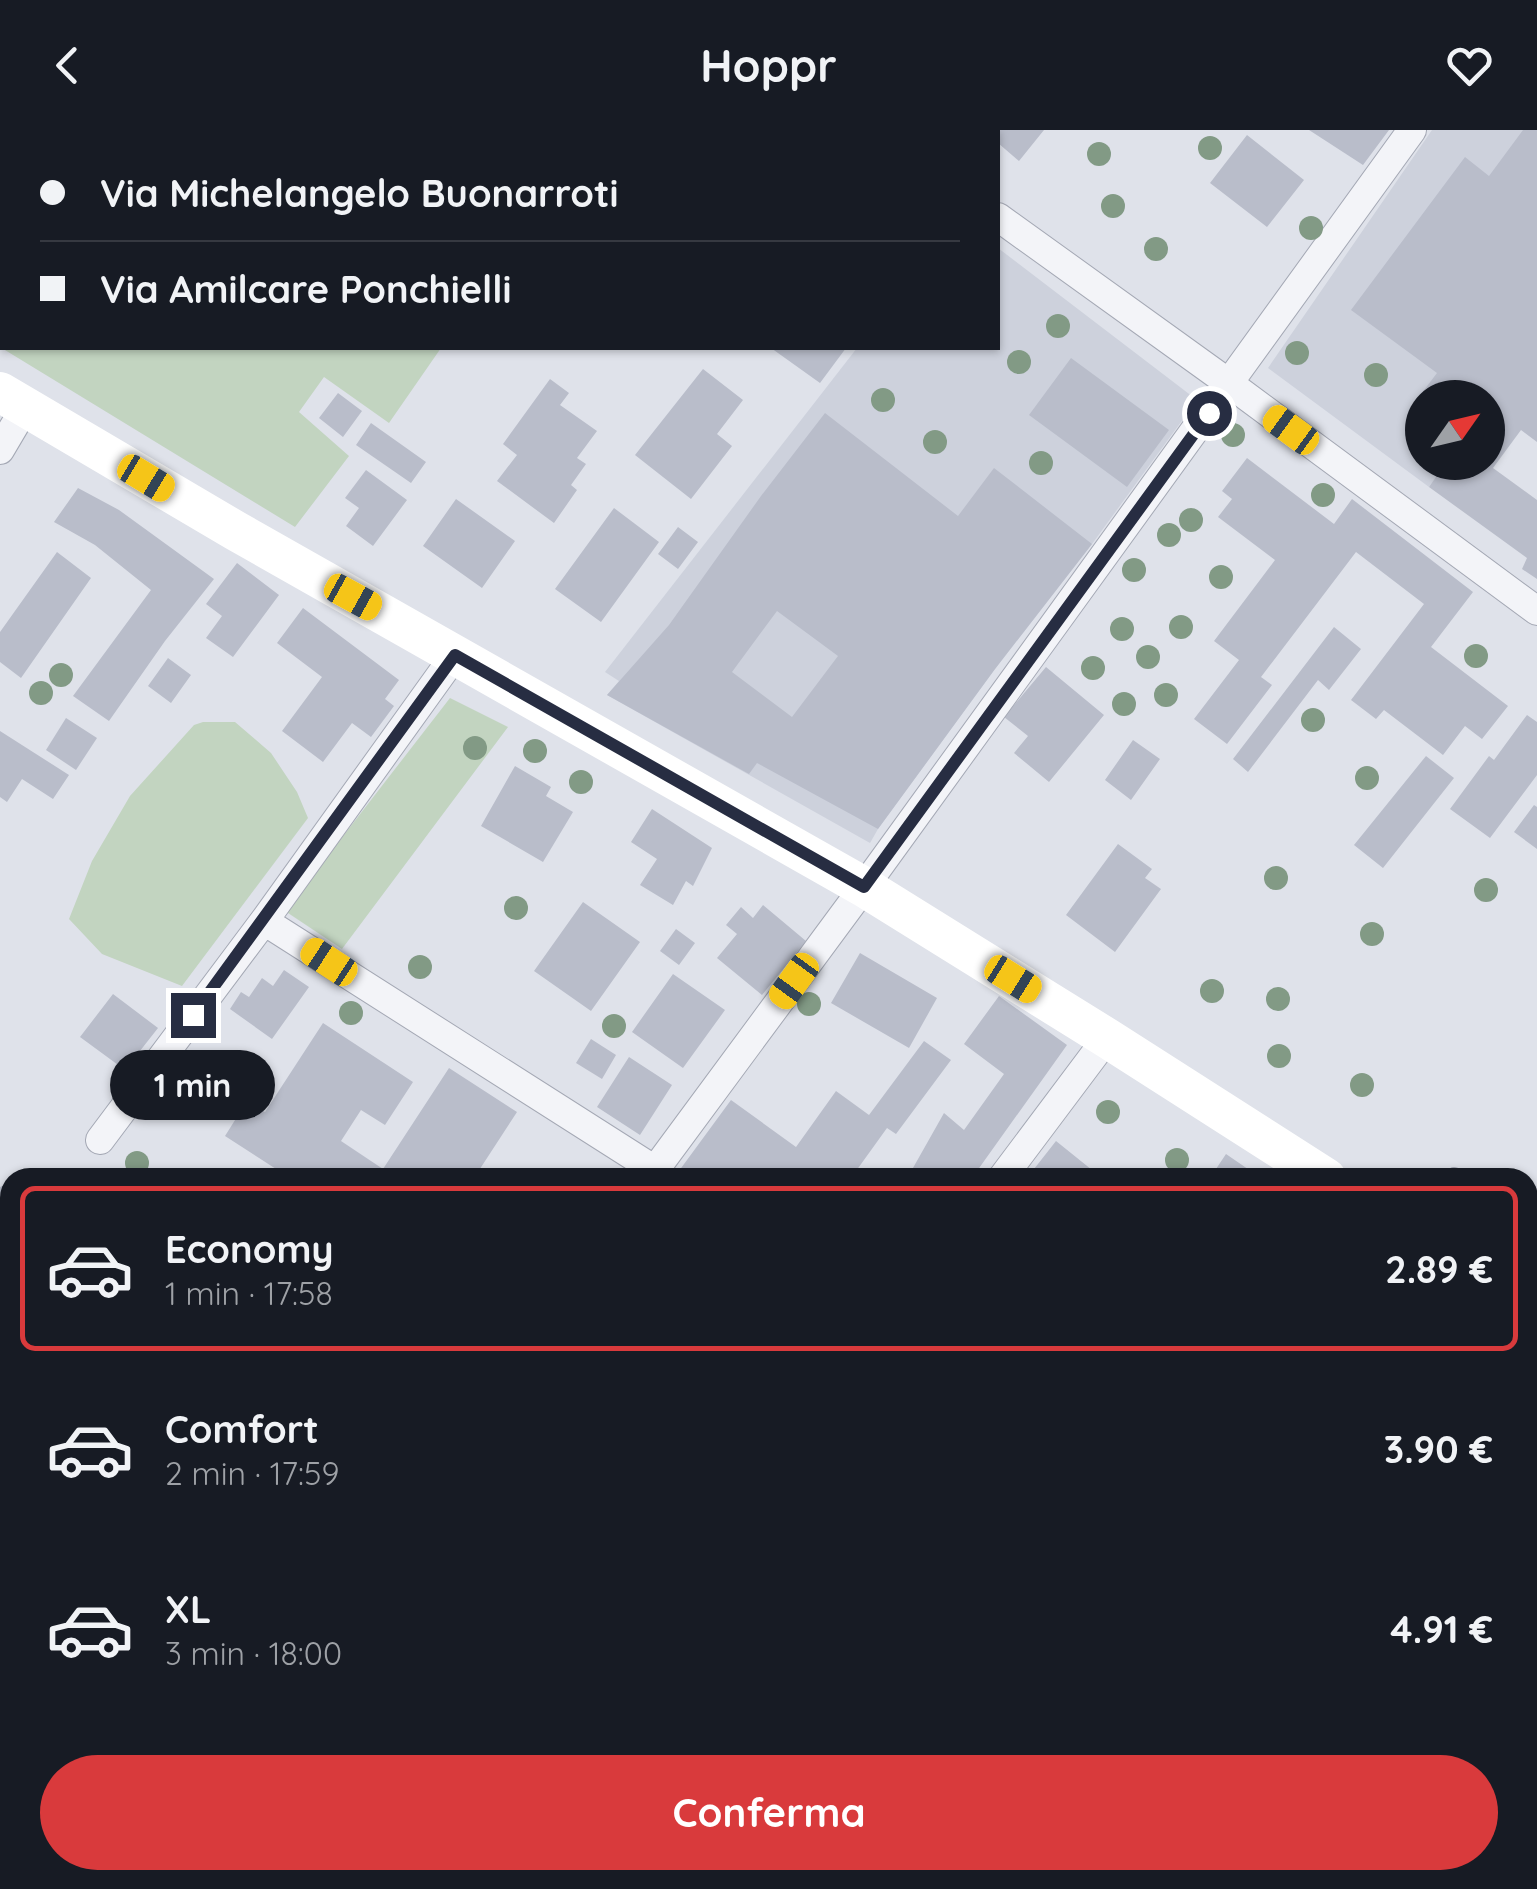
<!DOCTYPE html>
<html lang="it">
<meta charset="utf-8">
<style>
body{margin:0;font-family:Quicksand,sans-serif;background:#20242c;color:#f1f3f6;height:100vh;display:flex;flex-direction:column;font-size:38px;white-space:nowrap}
*{box-sizing:border-box;margin:0}
p{font-size:32px;color:#9ea1a6}
.icon{flex:none;width:55px;height:55px;fill:none;stroke:currentColor;stroke-width:2;stroke-linecap:round;stroke-linejoin:round}
.map{position:relative;flex:1;overflow:hidden}
.details{position:absolute;left:0px;top:1038px;width:1538px;height:722px;display:flex;flex-direction:column;background:#171b24;border-radius:30px 30px 0 0;box-shadow:0 2px 8px #0004}
.details>*{flex:none}
.top-card{position:absolute;left:0px;top:0px;width:1000px;height:220px;box-shadow:0 2px 8px #0004;display:grid;align-content:center;height:220px;padding:0 40px;background:#171b24}
.needle{width:65px;rotate:56deg}
.controls{position:absolute;left:1405px;top:250px;display:grid;gap:20px}
.controls a{display:grid;place-items:center;width:100px;height:100px;border-radius:50%;background:#171b24;box-shadow:0 2px 8px #0004;font-size:50px}
.end{position:absolute;width:45px;height:45px;margin:-22px;border:12px solid #272d42;background:#fff;box-shadow:0 0 0 5px #fff}
.from{border-radius:50%}
.bubble{position:absolute;height:70px;border-radius:35px;background:#171b24;box-shadow:0 2px 8px #0004;font-size:32px;font-weight:700;line-height:70px;text-align:center}
.car{position:absolute;width:30px;height:60px;margin:-30px -15px;border-radius:12px;box-shadow:0 0 8px 2px #0007;background:linear-gradient(#f5c518 24%,#345 0 40%,#f5c518 0 76%,#345 0 86%,#f5c518 0)}
.top-card b{display:flex;align-items:center;gap:35px;height:95px;font-size:38px}
.top-card b+b{border-top:2px solid #363941}
.top-card i{width:25px;height:25px;background:#f1f3f6}
ul{padding:18px 0 0;list-style:none}
li{display:flex;align-items:center;gap:30px;height:165px;margin:0 20px 15px;padding:0 20px;border:5px solid transparent;border-radius:15px}
li div{flex:1}
li b{display:block;font-size:38px}
li em{font-style:normal;font-weight:700}
li.selected{border-color:#d93a3c}
li>.icon{width:90px;height:90px;stroke-width:1.5}
.cta{display:flex;gap:20px;margin-top:auto;padding:20px 40px}
.cta a{flex:1;height:115px;border-radius:60px;background:#d93a3c;color:#fff;font-size:40px;font-weight:700;line-height:115px;text-align:center}
header{display:flex;justify-content:space-between;align-items:center;height:130px;padding:0 40px;background:#171b24;font-size:45px;font-weight:700}
.map>svg:first-child{display:block}
</style>
<header><svg class="icon" aria-label="back" viewBox="0 0 24 24"><path d="M15 5l-7 7 7 7"/></svg>Hoppr<svg class="icon" aria-label="heart" viewBox="0 0 24 24"><path d="M12 20l-8-8c-3-5 5-10 8-4 3-6 11-1 8 4z"/></svg></header>
<div class="map">
<svg width="1537" height="1759" viewBox="0 0 1537 1759">
<rect width="100%" height="100%" fill="#dfe2ea"/>
<path fill="#cdd1dc" d="M 1432,0 L 1537,0 L 1537,208 L 1488,275 L 1488,268 L 1422,268 L 1422,332 L 1446,333 L 1429,357 L 1268,238 Z
M 998,118 L 1197,270 L 1092,414 L 995,539 L 878,699 L 870,713 L 607,565 L 619,551 L 605,542 L 857,218 L 998,218 Z"/>
<path fill="#c2d4c0" d="M 116,0 L 587,0 L 590,2 L 114,2 Z
M 2,54 L 2,218 L 441,218 L 389,293 L 324,247 L 299,282 L 349,326 L 295,397 L 0,217 L 0,57 Z
M 450,568 L 508,597 L 342,819 L 285,781 Z
M 203,592 L 235,592 L 271,623 L 297,662 L 308,688 L 182,856 L 102,824 L 69,789 L 92,731 L 130,666 L 194,595 Z"/>
<path fill="#b9bdca" fill-rule="evenodd" d="M 998,0 L 1044,0 L 1019,31 L 998,13 Z
M 1309,0 L 1389,0 L 1363,35 Z
M 1523,0 L 1537,0 L 1537,312 L 1521,300 L 1493,338 L 1537,370 L 1537,449 L 1522,439 L 1527,428 L 1429,357 L 1446,332 L 1488,332 L 1488,268 L 1422,268 L 1422,277 L 1415,272 L 1437,243 L 1351,180 L 1465,27 L 1489,46 Z
M 1247,5 L 1304,50 L 1267,97 L 1210,53 Z
M 771,218 L 846,218 L 820,253 Z
M 1071,228 L 1169,300 L 1127,357 L 1029,285 Z
M 703,239 L 743,270 L 717,304 L 732,316 L 691,369 L 635,325 Z
M 550,249 L 569,263 L 560,275 L 597,301 L 577,328 L 586,334 L 571,355 L 577,360 L 554,393 L 497,351 L 517,325 L 503,314 Z
M 338,263 L 362,281 L 343,307 L 319,288 Z
M 825,283 L 958,386 L 994,338 L 1092,414 L 995,539 L 878,699 L 757,633 L 749,644 L 607,565 L 669,495 L 761,366 ZM 777,481 L 838,526 L 792,587 L 732,542 Z
M 371,293 L 426,332 L 411,353 L 356,315 Z
M 1247,328 L 1334,394 L 1352,369 L 1473,462 L 1431,517 L 1508,576 L 1482,609 L 1465,596 L 1443,625 L 1384,580 L 1376,589 L 1351,570 L 1424,474 L 1356,422 L 1261,547 L 1272,555 L 1227,614 L 1194,589 L 1239,530 L 1214,511 L 1275,430 L 1218,387 L 1232,369 L 1222,361 Z
M 366,340 L 407,370 L 373,416 L 346,396 L 359,378 L 345,368 Z
M 78,358 L 119,380 L 214,449 L 165,511 L 109,591 L 73,566 L 151,460 L 95,415 L 54,392 Z
M 456,369 L 515,411 L 482,458 L 423,416 Z
M 614,378 L 659,412 L 601,492 L 555,459 Z
M 678,397 L 698,412 L 678,439 L 658,424 Z
M 57,422 L 91,448 L 21,548 L 0,532 L 0,502 Z
M 237,433 L 279,465 L 233,527 L 206,508 L 222,486 L 206,474 Z
M 303,478 L 399,550 L 385,569 L 394,576 L 371,607 L 352,593 L 323,632 L 282,601 L 322,547 L 277,513 Z
M 1334,497 L 1361,519 L 1329,560 L 1318,550 L 1248,642 L 1233,629 Z
M 168,528 L 191,545 L 171,573 L 148,556 Z
M 1046,537 L 1104,585 L 1049,652 L 1014,623 L 1028,606 L 1004,587 Z
M 1527,585 L 1537,592 L 1537,645 L 1490,708 L 1450,679 L 1489,626 L 1494,630 Z
M 66,588 L 97,608 L 76,640 L 46,620 Z
M 0,601 L 69,645 L 53,669 L 22,649 L 7,672 L 0,667 Z
M 1133,610 L 1160,629 L 1131,670 L 1105,650 Z
M 1426,626 L 1454,648 L 1383,738 L 1354,715 Z
M 515,636 L 551,657 L 546,666 L 573,682 L 543,732 L 481,696 Z
M 1534,675 L 1537,677 L 1537,719 L 1514,702 Z
M 652,679 L 712,718 L 693,756 L 686,751 L 673,775 L 640,755 L 657,729 L 631,712 Z
M 1118,714 L 1152,739 L 1145,748 L 1161,759 L 1115,822 L 1066,785 Z
M 583,772 L 640,812 L 591,881 L 534,841 Z
M 763,775 L 806,811 L 762,865 L 717,828 L 737,804 L 726,795 L 741,777 L 753,788 Z
M 676,799 L 695,813 L 679,835 L 660,821 Z
M 860,823 L 937,868 L 909,918 L 831,873 Z
M 284,840 L 309,857 L 272,909 L 230,879 L 241,862 L 249,867 L 262,848 L 273,856 Z
M 673,844 L 725,880 L 683,938 L 632,902 Z
M 113,864 L 158,898 L 125,940 L 80,907 Z
M 999,866 L 1067,915 L 972,1048 L 912,1048 L 909,1045 L 944,983 L 964,1000 L 1004,944 L 964,914 Z
M 323,893 L 413,952 L 385,995 L 361,980 L 341,1011 L 383,1039 L 449,938 L 517,982 L 474,1048 L 290,1048 L 225,1006 L 247,971 L 265,982 Z
M 591,909 L 616,925 L 602,949 L 576,933 Z
M 924,911 L 951,930 L 896,1004 L 887,998 L 851,1048 L 680,1048 L 676,1045 L 731,970 L 796,1017 L 836,961 L 869,985 Z
M 629,927 L 672,955 L 640,1005 L 597,977 Z
M 1056,1011 L 1102,1048 L 1027,1048 Z
M 1226,1024 L 1261,1048 L 1210,1048 Z
M 10,1053 L 10,1158 L 0,1162 L 0,1057 Z
M 1528,1214 L 1537,1221 L 1537,1278 L 1528,1272 Z
M 1528,1318 L 1537,1324 L 1537,1410 L 1535,1414 L 1528,1409 Z
M 0,1362 L 10,1369 L 10,1434 L 0,1448 Z
M 0,1532 L 10,1540 L 10,1601 L 7,1599 L 0,1609 Z
M 0,1645 L 10,1653 L 10,1685 L 0,1677 Z
M 1528,1660 L 1537,1666 L 1537,1718 L 1533,1725 L 1528,1721 Z
M 0,1701 L 10,1708 L 10,1750 L 34,1750 L 27,1759 L 0,1759 Z
M 291,1750 L 348,1750 L 341,1759 L 284,1759 Z
M 414,1750 L 437,1750 L 449,1759 L 407,1759 Z
M 670,1750 L 742,1750 L 735,1759 L 663,1759 Z
M 793,1750 L 839,1750 L 832,1759 L 786,1759 Z
M 963,1750 L 1000,1750 L 993,1759 L 975,1759 Z
M 1090,1750 L 1117,1750 L 1129,1759 L 1083,1759 Z
M 1267,1750 L 1340,1750 L 1334,1759 L 1260,1759 Z"/>
<g fill="none" stroke-linecap="round" stroke-linejoin="round">
<g stroke="#a4a8b4" stroke-width="16">
<path id="service" d="M 1449,1048 L 1454,1045 L 1460,1048"/>
</g>
<g stroke="#a4a8b4" stroke-width="30">
<path id="minor" d="M 877,0 L 880,2
M 998,87 L 1230,254 L 1537,481
M 0,320 L 26,276
M 264,791 L 655,1040
M 100,1010 L 264,791 L 455,525
M 649,1048 L 864,757 L 1412,0
M 1002,1048 L 1107,908
M 0,1340 L 10,1348
M 1528,1495 L 1537,1481
M 0,1505 L 10,1512
M 126,1759 L 133,1750
M 1350,1759 L 1357,1750"/>
</g>
<use href="#service" stroke="#f3f4f8" stroke-width="14"/>
<use href="#minor" stroke="#f3f4f8" stroke-width="28"/>
<path stroke="#fff" stroke-width="40" d="M 0,262 L 236,401 L 864,757 L 1107,908 L 1326,1048
M 1528,1176 L 1537,1182"/>
</g>
<g fill="#829a85">
<circle cx="1210" cy="18" r="12"/>
<circle cx="1099" cy="24" r="12"/>
<circle cx="1113" cy="76" r="12"/>
<circle cx="1311" cy="98" r="12"/>
<circle cx="1156" cy="119" r="12"/>
<circle cx="1058" cy="196" r="12"/>
<circle cx="1297" cy="223" r="12"/>
<circle cx="1019" cy="232" r="12"/>
<circle cx="1376" cy="245" r="12"/>
<circle cx="883" cy="270" r="12"/>
<circle cx="1233" cy="305" r="12"/>
<circle cx="935" cy="312" r="12"/>
<circle cx="1041" cy="333" r="12"/>
<circle cx="1323" cy="365" r="12"/>
<circle cx="1191" cy="390" r="12"/>
<circle cx="1169" cy="405" r="12"/>
<circle cx="1134" cy="440" r="12"/>
<circle cx="1221" cy="447" r="12"/>
<circle cx="1181" cy="497" r="12"/>
<circle cx="1122" cy="499" r="12"/>
<circle cx="1476" cy="526" r="12"/>
<circle cx="1148" cy="527" r="12"/>
<circle cx="1093" cy="538" r="12"/>
<circle cx="61" cy="545" r="12"/>
<circle cx="41" cy="563" r="12"/>
<circle cx="1166" cy="565" r="12"/>
<circle cx="1124" cy="574" r="12"/>
<circle cx="1313" cy="590" r="12"/>
<circle cx="475" cy="618" r="12"/>
<circle cx="535" cy="621" r="12"/>
<circle cx="1367" cy="648" r="12"/>
<circle cx="581" cy="652" r="12"/>
<circle cx="1276" cy="748" r="12"/>
<circle cx="1486" cy="760" r="12"/>
<circle cx="516" cy="778" r="12"/>
<circle cx="1372" cy="804" r="12"/>
<circle cx="420" cy="837" r="12"/>
<circle cx="1212" cy="861" r="12"/>
<circle cx="1278" cy="869" r="12"/>
<circle cx="809" cy="874" r="12"/>
<circle cx="351" cy="883" r="12"/>
<circle cx="614" cy="896" r="12"/>
<circle cx="1279" cy="926" r="12"/>
<circle cx="1362" cy="955" r="12"/>
<circle cx="1108" cy="982" r="12"/>
<circle cx="1177" cy="1030" r="12"/>
<circle cx="137" cy="1033" r="12"/>
</g>
<g fill="none" stroke-linecap="round" stroke-linejoin="round">
<path stroke="#272d42" stroke-width="12" d="M 193,885 L 455,525 L 864,757 L 1209,283"/>
</g>
</svg>
<div class="controls">
<a><svg class="needle" viewBox="-14 -14 28 28"><path d="M0-13l5 13h-10z" fill="#e53935"/><path d="M0 13l5-13h-10z" fill="#9ea1a6"/></svg></a>
</div>
<i class="end from" style="left:1209px;top:283px"></i>
<i class="end" style="left:193px;top:885px"></i>
<div class="bubble" style="left:110px;top:920px;width:165px">1 min</div>
<i class="car" style="left:1291px;top:300px;rotate:306deg"></i>
<i class="car" style="left:146px;top:348px;rotate:121deg"></i>
<i class="car" style="left:353px;top:467px;rotate:119deg"></i>
<i class="car" style="left:329px;top:832px;rotate:303deg"></i>
<i class="car" style="left:1013px;top:849px;rotate:122deg"></i>
<i class="car" style="left:794px;top:851px;rotate:216deg"></i>
<div class="top-card">
<b><i class="from"></i>Via Michelangelo Buonarroti</b>
<b><i></i>Via Amilcare Ponchielli</b>
</div>
<section class="details">
<ul>
<li class="selected"><svg class="icon" aria-label="car" viewBox="0 0 24 24"><path d="M5 17H2v-5l4-1 3-4h7l3 4 3 1v5h-3M9 17h6M6 11h13"/><circle cx="7" cy="17" r="2"/><circle cx="17" cy="17" r="2"/></svg><div><b>Economy</b><p>1 min · 17:58</p></div><em>2.89 €</em></li>
<li><svg class="icon" aria-label="car" viewBox="0 0 24 24"><path d="M5 17H2v-5l4-1 3-4h7l3 4 3 1v5h-3M9 17h6M6 11h13"/><circle cx="7" cy="17" r="2"/><circle cx="17" cy="17" r="2"/></svg><div><b>Comfort</b><p>2 min · 17:59</p></div><em>3.90 €</em></li>
<li><svg class="icon" aria-label="car" viewBox="0 0 24 24"><path d="M5 17H2v-5l4-1 3-4h7l3 4 3 1v5h-3M9 17h6M6 11h13"/><circle cx="7" cy="17" r="2"/><circle cx="17" cy="17" r="2"/></svg><div><b>XL</b><p>3 min · 18:00</p></div><em>4.91 €</em></li>
</ul>
<div class="cta"><a>Conferma</a></div>
</section>
</div>
